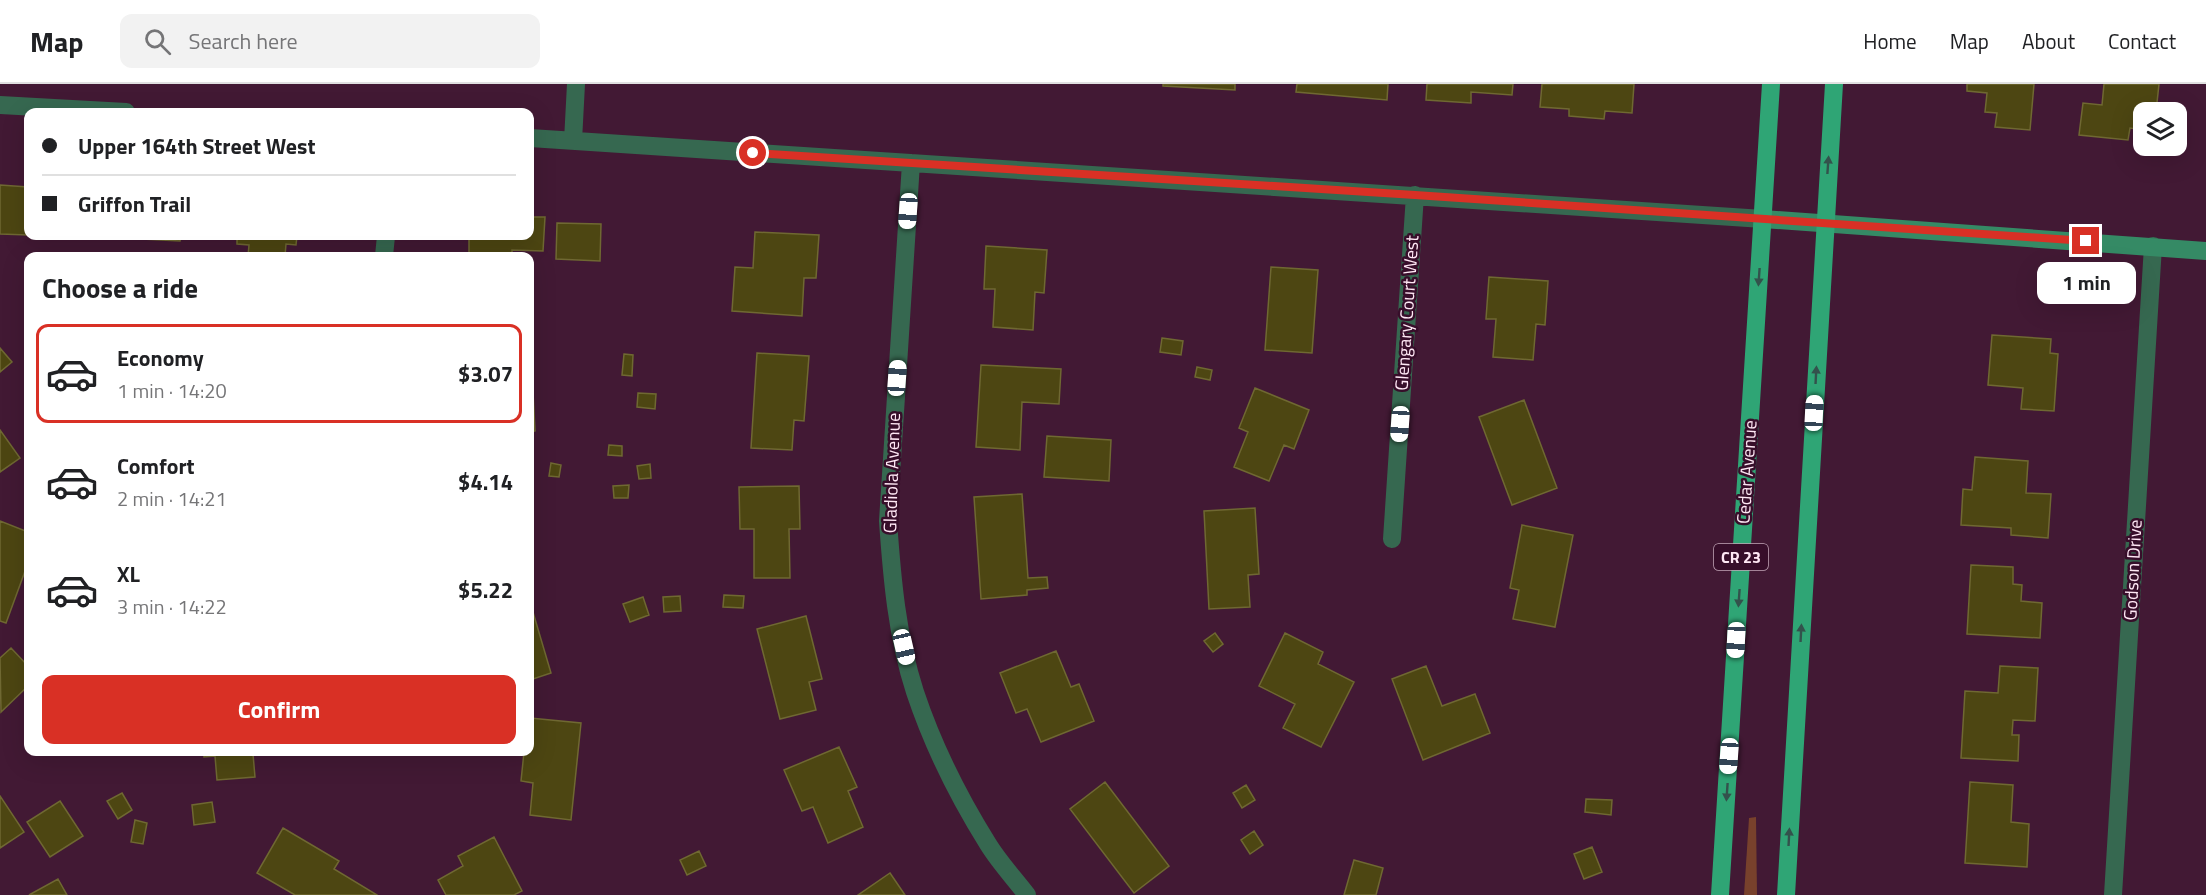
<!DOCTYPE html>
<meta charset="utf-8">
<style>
body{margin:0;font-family:"Titillium Web",sans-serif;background:#f2f2f2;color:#202124;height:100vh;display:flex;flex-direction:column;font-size:22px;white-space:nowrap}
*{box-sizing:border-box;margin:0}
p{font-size:20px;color:#757577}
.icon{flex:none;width:33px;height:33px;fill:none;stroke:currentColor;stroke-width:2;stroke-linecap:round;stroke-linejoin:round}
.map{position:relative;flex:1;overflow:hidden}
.drawer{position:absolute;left:24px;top:168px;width:510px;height:504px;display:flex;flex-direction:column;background:#fff;border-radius:12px;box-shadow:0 6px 24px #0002}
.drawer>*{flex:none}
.hud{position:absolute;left:24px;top:24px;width:510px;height:132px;border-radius:12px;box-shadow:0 6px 24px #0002;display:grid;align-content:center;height:132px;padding:0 18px;background:#fff}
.buttons{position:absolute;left:2133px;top:18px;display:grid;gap:12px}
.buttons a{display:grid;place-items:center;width:54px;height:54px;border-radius:12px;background:#fff;box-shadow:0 6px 24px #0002;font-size:30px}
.end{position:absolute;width:27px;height:27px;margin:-14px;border:8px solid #d93025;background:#fff;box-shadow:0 0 0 3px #fff}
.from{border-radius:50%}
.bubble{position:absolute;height:42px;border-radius:12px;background:#fff;box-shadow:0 6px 24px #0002;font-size:20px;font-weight:700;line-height:42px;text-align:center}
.car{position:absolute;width:18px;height:36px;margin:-18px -9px;border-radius:8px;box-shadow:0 0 4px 2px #0007;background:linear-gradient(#fff 24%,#345 0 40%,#fff 0 76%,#345 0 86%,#fff 0)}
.hud b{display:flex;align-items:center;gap:21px;height:57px;font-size:22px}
.hud b+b{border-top:2px solid #e0e0e0}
.hud i{width:15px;height:15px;background:#202124}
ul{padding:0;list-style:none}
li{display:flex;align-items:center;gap:18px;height:99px;margin:0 12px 9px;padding:0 6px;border:3px solid transparent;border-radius:12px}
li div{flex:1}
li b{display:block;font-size:22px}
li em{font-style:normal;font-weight:700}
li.current{border-color:#d93025}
li>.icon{width:54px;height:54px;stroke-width:1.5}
h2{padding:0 18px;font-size:27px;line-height:72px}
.button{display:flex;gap:12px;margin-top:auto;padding:12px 18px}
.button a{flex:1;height:69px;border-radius:12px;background:#d93025;color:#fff;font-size:24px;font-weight:700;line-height:69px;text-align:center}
header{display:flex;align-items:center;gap:36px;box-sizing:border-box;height:84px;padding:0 30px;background:#fff;border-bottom:2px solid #e0e0e0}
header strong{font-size:28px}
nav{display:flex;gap:33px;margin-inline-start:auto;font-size:21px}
.search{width:420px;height:54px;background:#f2f2f2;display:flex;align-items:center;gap:15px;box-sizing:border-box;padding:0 21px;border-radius:12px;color:#757577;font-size:22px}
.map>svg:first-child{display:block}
</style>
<header>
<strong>Map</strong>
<div class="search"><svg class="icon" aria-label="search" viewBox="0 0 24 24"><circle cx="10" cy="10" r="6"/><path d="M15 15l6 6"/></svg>Search here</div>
<nav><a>Home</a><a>Map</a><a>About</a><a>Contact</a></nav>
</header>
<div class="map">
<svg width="2206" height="811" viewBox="0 0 2206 811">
<rect width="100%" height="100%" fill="#421934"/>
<path fill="#78412c" d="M 1756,733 L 1757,811 L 1744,811 L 1749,734 Z"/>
<path fill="#4d4612" stroke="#6f6832" stroke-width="1.5" d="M 1163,0 L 1235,0 L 1235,6 L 1163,2 Z
M 1297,0 L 1388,0 L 1387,16 L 1296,8 Z
M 1427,0 L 1513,0 L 1512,11 L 1471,8 L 1471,19 L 1426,16 Z
M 1542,0 L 1634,0 L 1632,29 L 1605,27 L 1604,35 L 1569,32 L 1569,25 L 1540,23 Z
M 1967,0 L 2034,0 L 2030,46 L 1995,43 L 1997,29 L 1985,28 L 1987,9 L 1967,7 Z
M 2104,0 L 2159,0 L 2156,28 L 2144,28 L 2144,46 L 2130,44 L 2128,56 L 2079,51 L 2083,19 L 2102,21 Z
M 0,101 L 28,103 L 28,151 L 0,150 Z
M 530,133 L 545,133 L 543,167 L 512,166 L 512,172 L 469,172 L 469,152 L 530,152 Z
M 557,139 L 601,140 L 600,177 L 556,175 Z
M 755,148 L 819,151 L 816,194 L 804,194 L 802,232 L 732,227 L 735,183 L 753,184 Z
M 83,152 L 181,152 L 180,157 Z
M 237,152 L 297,152 L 296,161 L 286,160 L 285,172 L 248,172 L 249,161 L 237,160 Z
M 986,162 L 1047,166 L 1044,209 L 1035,208 L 1033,246 L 993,243 L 995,205 L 984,205 Z
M 1271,183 L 1318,186 L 1312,269 L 1265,266 Z
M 1489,193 L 1548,197 L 1545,241 L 1536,240 L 1533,276 L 1493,273 L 1496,235 L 1486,235 Z
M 530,251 L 535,347 L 530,348 Z
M 1992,251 L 2051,255 L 2050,269 L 2058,270 L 2054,327 L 2021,325 L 2023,304 L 1988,301 Z
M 1162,254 L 1183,257 L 1181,271 L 1160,268 Z
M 0,264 L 12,278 L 0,288 Z
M 757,269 L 809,272 L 804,337 L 794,336 L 792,366 L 751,364 Z
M 624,270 L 633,271 L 632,292 L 622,291 Z
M 981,281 L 1061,285 L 1059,320 L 1022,318 L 1020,366 L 976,363 Z
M 1197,283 L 1212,286 L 1210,296 L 1195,293 Z
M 1255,304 L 1309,326 L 1294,365 L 1284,361 L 1269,397 L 1234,383 L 1248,348 L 1239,344 Z
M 638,309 L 656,310 L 655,325 L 637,323 Z
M 1524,316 L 1557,404 L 1512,421 L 1479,333 Z
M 0,346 L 20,374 L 0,388 Z
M 1047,352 L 1111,356 L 1109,397 L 1044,393 Z
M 609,361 L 622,362 L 622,372 L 608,371 Z
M 1975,373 L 2028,377 L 2026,409 L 2051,410 L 2048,454 L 2011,451 L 2011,444 L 1961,441 L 1963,405 L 1972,406 Z
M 551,379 L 561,381 L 559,393 L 549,392 Z
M 650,380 L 651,394 L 639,395 L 637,382 Z
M 629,401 L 628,414 L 614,414 L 613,402 Z
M 799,402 L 800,445 L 789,445 L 790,494 L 754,494 L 754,445 L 740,445 L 739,403 Z
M 1022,410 L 1028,494 L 1047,493 L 1048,504 L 1027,506 L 1027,511 L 981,515 L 974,413 Z
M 1255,424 L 1259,490 L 1248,491 L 1250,523 L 1209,525 L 1204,427 Z
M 0,437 L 28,448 L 28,479 L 6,539 L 0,537 Z
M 1522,441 L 1573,451 L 1555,543 L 1513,535 L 1519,506 L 1510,504 Z
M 1971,481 L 2013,483 L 2013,500 L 2022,501 L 2021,517 L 2042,519 L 2040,554 L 1967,550 Z
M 724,511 L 744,512 L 743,524 L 723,523 Z
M 680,512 L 681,527 L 664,528 L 663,513 Z
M 643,513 L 649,531 L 630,538 L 623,520 Z
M 530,518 L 551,589 L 530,596 Z
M 806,532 L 822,595 L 809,598 L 816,626 L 780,635 L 757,545 Z
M 1215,549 L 1223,560 L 1213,568 L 1204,557 Z
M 1285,549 L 1323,568 L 1318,580 L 1354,598 L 1321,663 L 1283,644 L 1295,620 L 1259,602 Z
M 11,564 L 28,582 L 28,602 L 1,628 L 0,574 Z
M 1056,567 L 1071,603 L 1079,600 L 1094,637 L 1041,658 L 1027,625 L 1016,629 L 1000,589 Z
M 1426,582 L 1442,622 L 1475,610 L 1490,649 L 1423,676 L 1392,595 Z
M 2000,582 L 2038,584 L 2035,637 L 2013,636 L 2012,651 L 2019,651 L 2018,677 L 1961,674 L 1965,607 L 1998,609 Z
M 530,634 L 581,639 L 571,736 L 530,731 L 533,699 L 521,697 L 524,668 L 530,668 Z
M 839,663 L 857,703 L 848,707 L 863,743 L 828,759 L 813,723 L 802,727 L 784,686 Z
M 204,668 L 260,668 L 260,670 L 253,670 L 255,693 L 217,696 L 215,672 L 204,673 Z
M 1105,698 L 1169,782 L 1134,809 L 1070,725 Z
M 1970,698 L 2013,701 L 2011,738 L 2029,740 L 2027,783 L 1965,779 Z
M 1246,701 L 1255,716 L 1242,724 L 1233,709 Z
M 122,709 L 132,726 L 118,735 L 107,717 Z
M 0,712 L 24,748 L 0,764 Z
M 1586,715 L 1612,716 L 1611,731 L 1585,728 Z
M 60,717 L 83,752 L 50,773 L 27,738 Z
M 212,718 L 215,738 L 194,741 L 192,721 Z
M 135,736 L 147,739 L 143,760 L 131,758 Z
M 283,744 L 339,777 L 334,785 L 377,811 L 295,811 L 257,789 Z
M 1254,747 L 1263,761 L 1250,770 L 1241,756 Z
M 494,753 L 522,807 L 514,811 L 446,811 L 438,796 L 463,782 L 458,772 Z
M 1592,763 L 1602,788 L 1584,795 L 1574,770 Z
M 699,767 L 706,782 L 687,791 L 680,776 Z
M 1354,776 L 1383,784 L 1376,811 L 1344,811 Z
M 890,789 L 905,811 L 858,811 Z
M 58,795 L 67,811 L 29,811 Z"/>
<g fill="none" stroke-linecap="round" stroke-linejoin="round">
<path stroke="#366850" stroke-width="18" d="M 0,21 L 126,28
M 530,54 L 1763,135
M 573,57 L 576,0
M 911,79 L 888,437 C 892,494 897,553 915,608 C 933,662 958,712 988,760 C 999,778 1014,794 1027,811
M 384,172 L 386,152
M 1392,455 L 1415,111
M 2113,811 L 2153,162"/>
<path stroke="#358a65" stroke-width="18" d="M 1763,135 L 2206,167"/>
<path stroke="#2fa575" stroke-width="18" d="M 1720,811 L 1771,0
M 1786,811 L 1834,0"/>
</g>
<defs><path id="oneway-solid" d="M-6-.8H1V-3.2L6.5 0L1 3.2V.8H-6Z" transform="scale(1.5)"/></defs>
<g fill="#33524c">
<use href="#oneway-solid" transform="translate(1828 81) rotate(-86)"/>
<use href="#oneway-solid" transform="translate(1759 193) rotate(94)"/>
<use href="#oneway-solid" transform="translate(1816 291) rotate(-87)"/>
<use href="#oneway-solid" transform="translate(1739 514) rotate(94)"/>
<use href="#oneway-solid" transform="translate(1801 549) rotate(-87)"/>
<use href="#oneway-solid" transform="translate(1727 708) rotate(94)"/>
<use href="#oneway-solid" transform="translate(1789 753) rotate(-87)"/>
</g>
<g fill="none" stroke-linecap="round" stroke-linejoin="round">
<path stroke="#d93025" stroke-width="8" d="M 753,69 L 1415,111 L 2086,157"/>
</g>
<g text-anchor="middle" stroke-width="5" stroke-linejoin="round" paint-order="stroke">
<rect fill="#370e2a" stroke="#c3a7b8" stroke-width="1.5" x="1714" y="460" width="54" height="26" rx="4.5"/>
<g font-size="16" font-weight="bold" fill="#ffe8f5">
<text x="1741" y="479">CR 23</text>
</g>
<g font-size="18" fill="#ffe8f5" stroke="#370e2a">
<text transform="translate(1407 229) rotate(-86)" y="6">Glengary Court West</text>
<text transform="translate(1747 388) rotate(-86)" y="6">Cedar Avenue</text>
<text transform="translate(892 389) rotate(-88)" y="6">Gladiola Avenue</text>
<text transform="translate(2133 486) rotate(-87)" y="6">Godson Drive</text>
</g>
</g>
</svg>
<div class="buttons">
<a><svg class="icon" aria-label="layers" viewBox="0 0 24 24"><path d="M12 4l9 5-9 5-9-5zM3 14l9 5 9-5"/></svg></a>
</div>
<i class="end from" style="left:753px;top:69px"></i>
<i class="end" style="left:2086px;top:157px"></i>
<div class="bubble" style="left:2037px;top:178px;width:99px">1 min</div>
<i class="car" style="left:908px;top:127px;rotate:184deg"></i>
<i class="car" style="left:897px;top:294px;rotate:4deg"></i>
<i class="car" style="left:1814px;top:329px;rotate:3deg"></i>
<i class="car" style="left:1400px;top:340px;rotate:184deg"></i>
<i class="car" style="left:1736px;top:556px;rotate:183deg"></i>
<i class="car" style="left:904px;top:563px;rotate:167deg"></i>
<i class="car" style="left:1729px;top:672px;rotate:184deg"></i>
<div class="hud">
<b><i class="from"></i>Upper 164th Street West</b>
<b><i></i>Griffon Trail</b>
</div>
<section class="drawer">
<h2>Choose a ride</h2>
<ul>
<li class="current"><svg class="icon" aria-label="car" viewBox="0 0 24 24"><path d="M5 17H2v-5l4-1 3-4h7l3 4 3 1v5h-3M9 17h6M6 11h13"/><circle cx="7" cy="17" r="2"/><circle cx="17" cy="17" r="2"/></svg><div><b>Economy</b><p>1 min · 14:20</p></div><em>$3.07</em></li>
<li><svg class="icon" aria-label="car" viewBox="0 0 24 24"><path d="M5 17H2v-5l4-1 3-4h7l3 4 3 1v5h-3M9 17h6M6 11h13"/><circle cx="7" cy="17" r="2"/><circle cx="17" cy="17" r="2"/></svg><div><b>Comfort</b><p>2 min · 14:21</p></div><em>$4.14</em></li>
<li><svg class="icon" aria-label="car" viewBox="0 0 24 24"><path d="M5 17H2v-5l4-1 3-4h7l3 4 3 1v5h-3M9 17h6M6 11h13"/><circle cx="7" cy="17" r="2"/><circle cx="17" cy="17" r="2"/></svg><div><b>XL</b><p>3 min · 14:22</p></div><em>$5.22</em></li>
</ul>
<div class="button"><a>Confirm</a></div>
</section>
</div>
